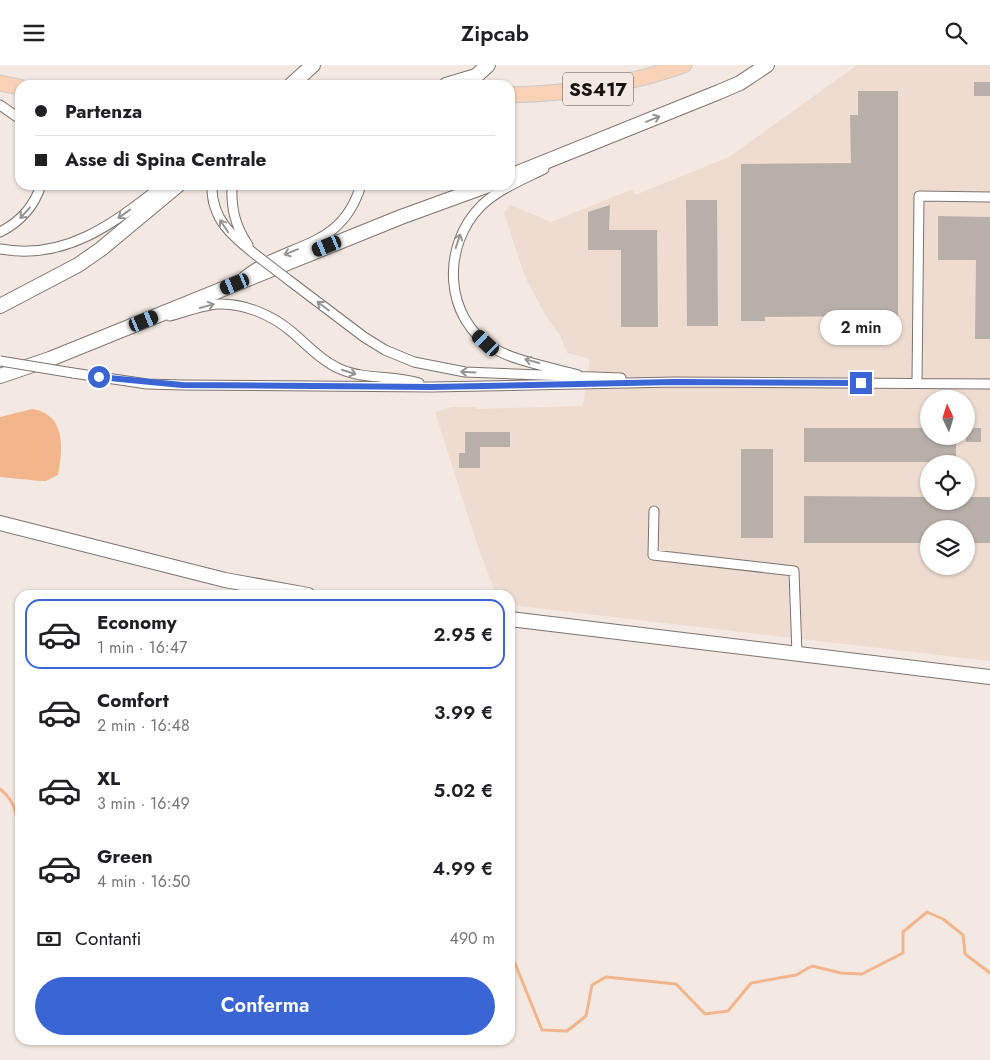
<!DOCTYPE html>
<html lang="it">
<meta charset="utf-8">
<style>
body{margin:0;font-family:Jost,sans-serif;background:#f2f2f2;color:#202124;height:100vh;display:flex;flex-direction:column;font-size:19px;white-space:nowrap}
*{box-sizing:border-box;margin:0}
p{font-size:16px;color:#757577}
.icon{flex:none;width:28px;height:28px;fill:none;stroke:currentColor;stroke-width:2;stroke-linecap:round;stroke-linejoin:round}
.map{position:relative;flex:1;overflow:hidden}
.details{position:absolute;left:15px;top:525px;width:500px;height:455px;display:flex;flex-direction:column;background:#fff;border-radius:15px;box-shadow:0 1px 4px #0004}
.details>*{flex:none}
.hud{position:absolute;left:15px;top:15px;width:500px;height:110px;border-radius:15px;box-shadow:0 1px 4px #0004;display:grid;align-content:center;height:110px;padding:0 20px;background:#fff}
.needle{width:32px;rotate:356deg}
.controls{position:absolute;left:920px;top:325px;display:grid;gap:10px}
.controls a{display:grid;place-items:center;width:55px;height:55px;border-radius:50%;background:#fff;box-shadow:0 1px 4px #0004;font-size:25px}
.end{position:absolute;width:22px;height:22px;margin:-11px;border:6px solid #3a65d5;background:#fff;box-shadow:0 0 0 2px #fff}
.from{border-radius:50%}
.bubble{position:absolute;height:35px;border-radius:18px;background:#fff;box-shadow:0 1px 4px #0004;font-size:16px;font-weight:600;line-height:35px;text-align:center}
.car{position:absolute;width:15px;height:30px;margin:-15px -8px;border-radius:6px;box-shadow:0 0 4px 1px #0007;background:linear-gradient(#222 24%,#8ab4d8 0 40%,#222 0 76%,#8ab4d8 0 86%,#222 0)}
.hud b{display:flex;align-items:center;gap:18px;height:48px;font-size:19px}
.hud b+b{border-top:1px solid #e0e0e0}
.hud i{width:12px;height:12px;background:#202124}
ul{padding:9px 0 0;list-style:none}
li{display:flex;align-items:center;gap:15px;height:70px;margin:0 10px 8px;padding:0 10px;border:2px solid transparent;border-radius:15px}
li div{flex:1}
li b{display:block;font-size:19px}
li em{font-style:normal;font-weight:600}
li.current{border-color:#3a65d5}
li>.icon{width:45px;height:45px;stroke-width:1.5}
.pay{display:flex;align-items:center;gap:12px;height:55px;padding:0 20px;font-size:19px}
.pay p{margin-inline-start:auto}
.action{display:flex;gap:10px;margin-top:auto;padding:10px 20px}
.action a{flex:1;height:58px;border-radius:30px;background:#3a65d5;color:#fff;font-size:20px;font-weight:600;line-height:58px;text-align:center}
header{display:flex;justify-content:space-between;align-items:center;height:65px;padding:0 20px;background:#fff;font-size:22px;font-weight:600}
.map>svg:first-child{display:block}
</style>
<header><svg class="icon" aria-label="menu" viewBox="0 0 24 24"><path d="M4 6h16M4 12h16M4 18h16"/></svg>Zipcab<svg class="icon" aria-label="search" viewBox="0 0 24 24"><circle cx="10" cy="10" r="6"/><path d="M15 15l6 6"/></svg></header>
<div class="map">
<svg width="990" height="995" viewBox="0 0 990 995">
<rect width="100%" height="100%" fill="#f4e9e2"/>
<path fill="#eedcd1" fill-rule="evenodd" d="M 857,0 L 990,0 L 990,596 L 510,540 L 510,530 L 496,530 L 476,476 L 435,347 L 452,342 L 475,342 L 476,344 L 583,341 L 590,294 L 567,288 L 560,270 L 547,253 L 525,212 L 504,148 L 510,140 L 551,157 L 633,124 L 635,130 L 729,92 ZM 929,334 L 966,334 L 966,371 L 929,371 ZM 929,399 L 966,399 L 966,436 L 929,436 ZM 929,464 L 966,464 L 966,501 L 929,501 Z"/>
<path fill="#f3b68c" d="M 32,344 C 66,349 63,383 58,410 L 46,416 L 40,416 L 0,412 L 0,352 Z"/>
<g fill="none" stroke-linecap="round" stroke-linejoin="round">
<path stroke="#f3b68c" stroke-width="3" d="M 0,724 C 26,745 13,767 20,794
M 510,894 L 514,896 L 542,965 L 567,966 L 586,951 L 592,920 L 606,912 L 676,919 L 705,949 L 728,946 L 751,918 L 796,910 L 812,901 L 841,908 L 862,909 L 903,888 L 903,867 L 927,847 L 943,854 L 963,870 L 965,889 L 990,908"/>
</g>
<path fill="#b9afa9" d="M 974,17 L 990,17 L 990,31 L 974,31 Z
M 858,26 L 898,26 L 898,256 L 874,256 L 874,251 L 765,252 L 765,256 L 741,256 L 741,99 L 851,98 L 850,50 L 858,50 Z
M 686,135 L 717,135 L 718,261 L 687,261 Z
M 610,140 L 609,165 L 657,165 L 658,262 L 621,262 L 621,185 L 588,185 L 588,147 Z
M 938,151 L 990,152 L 990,274 L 975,274 L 976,195 L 938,195 Z
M 804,363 L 929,363 L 929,371 L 956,371 L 956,397 L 804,397 Z
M 966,363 L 981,363 L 981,377 L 966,377 Z
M 465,367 L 510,367 L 510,382 L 480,382 L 480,403 L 459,403 L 459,388 L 465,388 Z
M 741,384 L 773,384 L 773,473 L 741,473 Z
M 804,431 L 929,432 L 929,436 L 966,436 L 966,432 L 990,432 L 990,478 L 966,478 L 966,464 L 929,464 L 929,478 L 804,478 Z"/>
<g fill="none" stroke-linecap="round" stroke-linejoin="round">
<g stroke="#7d736d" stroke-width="11">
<path id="minor" d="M 0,40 L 20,54
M 544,104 C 524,114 499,124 482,140 C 441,180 443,254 495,284 C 515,296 554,303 578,310
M 212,120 C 211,154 232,171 256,190
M 232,120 C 231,143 235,161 248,180
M 0,167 C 20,157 34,142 41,120
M 0,184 C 66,196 114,158 163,120
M 244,211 C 289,176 341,186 361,120
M 290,216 L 364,272 L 385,285 L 414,297 L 465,307 L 621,313
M 170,251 C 185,247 203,240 218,239 C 244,238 272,250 292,267 C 307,280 322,296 340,304 C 365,315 394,310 419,318
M 73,308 L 147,319 L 182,320 L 432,322 L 674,317 L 990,319
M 917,318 L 919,131 L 990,132
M 654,446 L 653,490 L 794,506 L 797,589"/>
</g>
<g stroke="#7d736d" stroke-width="16">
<path id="secondary" d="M 291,20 L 313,0
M 446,20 L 476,11 L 488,0
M 510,111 L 719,27 L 740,18 L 767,0
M 0,241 L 78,200 L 101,184 L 178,120
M 0,311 L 50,294 L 401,152 L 489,120
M 0,458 L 225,515 L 308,530
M 510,554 L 990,612"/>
</g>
<g stroke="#cccbcb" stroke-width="17">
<path id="primary" d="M 0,18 L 20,22
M 510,30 C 573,28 624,21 684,0"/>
</g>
<use href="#minor" stroke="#fff" stroke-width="9"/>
<use href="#secondary" stroke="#fff" stroke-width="14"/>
<use href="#primary" stroke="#fad2b7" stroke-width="15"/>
<g stroke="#7d736d" stroke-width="11" stroke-linecap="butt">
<path id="minor-bridge" d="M 256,190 L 290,216
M 0,296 L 73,308"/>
</g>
<use href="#minor-bridge" stroke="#fff" stroke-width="9"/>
</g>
<defs><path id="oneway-shaft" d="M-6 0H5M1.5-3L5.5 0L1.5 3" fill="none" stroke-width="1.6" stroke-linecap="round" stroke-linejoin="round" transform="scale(1.25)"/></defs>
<g stroke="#979594">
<use href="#oneway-shaft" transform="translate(653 54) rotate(-22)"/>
<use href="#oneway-shaft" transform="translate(25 148) rotate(132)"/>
<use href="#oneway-shaft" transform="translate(124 149) rotate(144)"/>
<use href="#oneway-shaft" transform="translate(224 161) rotate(-124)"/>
<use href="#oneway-shaft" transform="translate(458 176) rotate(-72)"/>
<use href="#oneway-shaft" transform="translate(291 187) rotate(158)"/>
<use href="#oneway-shaft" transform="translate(207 241) rotate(-15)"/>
<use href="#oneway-shaft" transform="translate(323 241) rotate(-143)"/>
<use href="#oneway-shaft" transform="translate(532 296) rotate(-165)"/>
<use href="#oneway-shaft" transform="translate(349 307) rotate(18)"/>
<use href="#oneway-shaft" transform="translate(468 307) rotate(-177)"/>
</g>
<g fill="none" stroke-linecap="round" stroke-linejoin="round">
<path stroke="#3a65d5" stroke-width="6" d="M 99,312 L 182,320 L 432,322 L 674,317 L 861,318"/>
</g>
<g text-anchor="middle" stroke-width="5" stroke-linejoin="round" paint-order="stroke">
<rect fill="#f4e9e2" stroke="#595350" stroke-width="1" x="563" y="7.5" width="70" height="33" rx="4"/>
<g font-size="19" font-weight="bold" fill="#171311">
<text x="598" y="31">SS417</text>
</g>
</g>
</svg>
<div class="controls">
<a><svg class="needle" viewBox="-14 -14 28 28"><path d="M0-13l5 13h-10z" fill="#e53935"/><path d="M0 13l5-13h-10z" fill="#757577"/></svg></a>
<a><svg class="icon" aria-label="locate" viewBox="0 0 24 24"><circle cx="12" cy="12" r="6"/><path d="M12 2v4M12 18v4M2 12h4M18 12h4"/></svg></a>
<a><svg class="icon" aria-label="layers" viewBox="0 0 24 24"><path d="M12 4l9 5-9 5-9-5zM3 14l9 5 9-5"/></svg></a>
</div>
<i class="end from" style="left:99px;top:312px"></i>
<i class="end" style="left:861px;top:318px"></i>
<div class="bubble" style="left:820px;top:245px;width:82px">2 min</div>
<i class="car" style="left:327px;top:181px;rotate:248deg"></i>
<i class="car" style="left:235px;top:219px;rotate:248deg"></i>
<i class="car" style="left:144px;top:256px;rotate:68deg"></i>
<i class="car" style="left:486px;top:278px;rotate:313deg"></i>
<div class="hud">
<b><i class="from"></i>Partenza</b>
<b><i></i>Asse di Spina Centrale</b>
</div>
<section class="details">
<ul>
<li class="current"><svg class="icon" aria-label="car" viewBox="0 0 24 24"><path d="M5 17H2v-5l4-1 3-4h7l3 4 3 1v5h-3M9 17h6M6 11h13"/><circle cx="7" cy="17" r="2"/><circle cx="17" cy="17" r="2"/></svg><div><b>Economy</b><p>1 min · 16:47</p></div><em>2.95 €</em></li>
<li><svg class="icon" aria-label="car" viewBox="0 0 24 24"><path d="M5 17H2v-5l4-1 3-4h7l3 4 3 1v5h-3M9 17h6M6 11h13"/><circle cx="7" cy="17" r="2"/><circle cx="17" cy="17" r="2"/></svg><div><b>Comfort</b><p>2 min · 16:48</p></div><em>3.99 €</em></li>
<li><svg class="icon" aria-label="car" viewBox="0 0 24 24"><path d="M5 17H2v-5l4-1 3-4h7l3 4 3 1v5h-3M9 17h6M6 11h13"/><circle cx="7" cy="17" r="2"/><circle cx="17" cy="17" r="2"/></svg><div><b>XL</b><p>3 min · 16:49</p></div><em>5.02 €</em></li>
<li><svg class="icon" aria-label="car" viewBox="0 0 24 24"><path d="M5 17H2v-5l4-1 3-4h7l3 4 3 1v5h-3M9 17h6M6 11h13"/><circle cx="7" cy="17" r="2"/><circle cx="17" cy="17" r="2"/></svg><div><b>Green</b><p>4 min · 16:50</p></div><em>4.99 €</em></li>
</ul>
<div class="pay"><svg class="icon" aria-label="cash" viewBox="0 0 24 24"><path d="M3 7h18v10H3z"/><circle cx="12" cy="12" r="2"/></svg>Contanti<p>490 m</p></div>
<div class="action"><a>Conferma</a></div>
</section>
</div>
